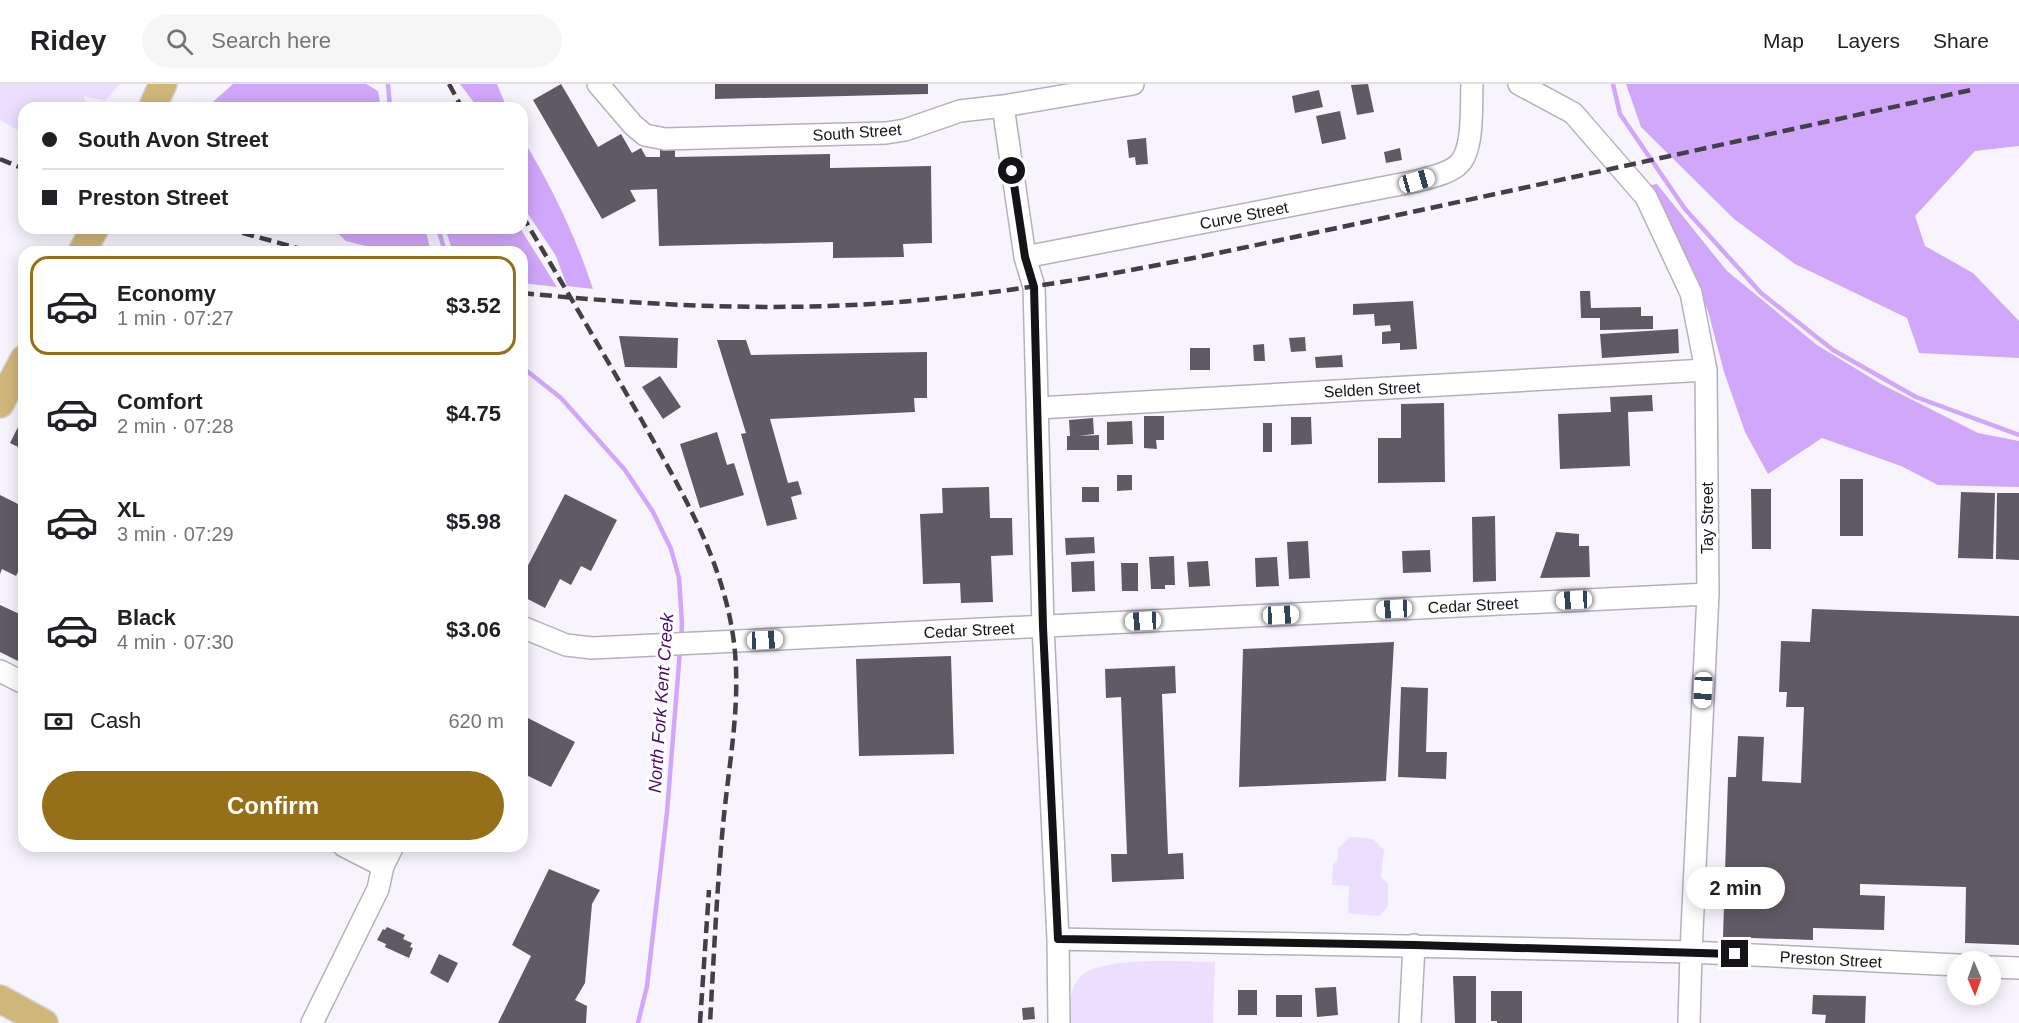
<!DOCTYPE html>
<meta charset="utf-8">
<style>
body{margin:0;font-family:Arial,sans-serif;background:#f6f6f6;color:#202124;height:100vh;display:flex;flex-direction:column;font-size:22px;white-space:nowrap}
*{box-sizing:border-box;margin:0}
p{font-size:20px;color:#757577}
.icon{flex:none;width:33px;height:33px;fill:none;stroke:currentColor;stroke-width:2;stroke-linecap:round;stroke-linejoin:round}
.map{position:relative;flex:1;overflow:hidden}
.side{position:absolute;left:18px;top:162px;width:510px;height:606px;display:flex;flex-direction:column;background:#fff;border-radius:18px;box-shadow:0 3px 15px #0003}
.side>*{flex:none}
.banner{position:absolute;left:18px;top:18px;width:510px;height:132px;border-radius:18px;box-shadow:0 3px 15px #0003;display:grid;align-content:center;height:132px;padding:0 24px;background:#fff}
.needle{width:39px;rotate:178deg}
.tools{position:absolute;left:1947px;top:867px;display:grid;gap:12px}
.tools a{display:grid;place-items:center;width:54px;height:54px;border-radius:50%;background:#fff;box-shadow:0 3px 15px #0003;font-size:30px}
.end{position:absolute;width:27px;height:27px;margin:-14px;border:8px solid #151318;background:#fff;box-shadow:0 0 0 3px #fff}
.from{border-radius:50%}
.bubble{position:absolute;height:42px;border-radius:21px;background:#fff;box-shadow:0 3px 15px #0003;font-size:20px;font-weight:700;line-height:42px;text-align:center}
.car{position:absolute;width:18px;height:36px;margin:-18px -9px;border-radius:8px;box-shadow:0 0 4px 2px #0007;background:linear-gradient(#fff 24%,#345 0 40%,#fff 0 76%,#345 0 86%,#fff 0)}
.banner b{display:flex;align-items:center;gap:21px;height:57px;font-size:22px}
.banner b+b{border-top:2px solid #e0e0e0}
.banner i{width:15px;height:15px;background:#202124}
ul{padding:10px 0 0;list-style:none}
li{display:flex;align-items:center;gap:18px;height:99px;margin:0 12px 9px;padding:0 12px;border:3px solid transparent;border-radius:18px}
li div{flex:1}
li b{display:block;font-size:22px}
li em{font-style:normal;font-weight:700}
li.current{border-color:#967019}
li>.icon{width:54px;height:54px;stroke-width:1.5}
.pay{display:flex;align-items:center;gap:15px;height:66px;padding:0 24px;font-size:22px}
.pay p{margin-inline-start:auto}
.cta{display:flex;gap:12px;margin-top:auto;padding:12px 24px}
.cta a{flex:1;height:69px;border-radius:36px;background:#967019;color:#fff;font-size:24px;font-weight:700;line-height:69px;text-align:center}
header{display:flex;align-items:center;gap:36px;box-sizing:border-box;height:84px;padding:0 30px;background:#fff;border-bottom:2px solid #e0e0e0}
header strong{font-size:28px}
nav{display:flex;gap:33px;margin-inline-start:auto;font-size:21px}
.search{width:420px;height:54px;background:#f6f6f6;display:flex;align-items:center;gap:15px;box-sizing:border-box;padding:0 21px;border-radius:33px;color:#757577;font-size:22px}
.map>svg:first-child{display:block}
</style>
<header>
<strong>Ridey</strong>
<div class="search"><svg class="icon" aria-label="search" viewBox="0 0 24 24"><circle cx="10" cy="10" r="6"/><path d="M15 15l6 6"/></svg>Search here</div>
<nav><a>Map</a><a>Layers</a><a>Share</a></nav>
</header>
<div class="map">
<svg width="2019" height="939" viewBox="0 0 2019 939">
<rect width="100%" height="100%" fill="#f8f4fd"/>
<path fill="#eddeff" d="M 0,0 L 120,0 L 105,17 L 84,12 L 88,24 L 24,24 L 24,47 L 16,45 L 0,36 Z
M 1350,753 L 1373,755 L 1384,766 L 1381,793 L 1388,800 L 1388,822 L 1380,832 L 1348,829 L 1349,802 L 1332,801 L 1333,781 L 1337,777 L 1338,764 Z
M 1215,878 L 1213,939 L 1070,939 C 1070,924 1069,906 1079,894 C 1098,871 1185,878 1215,878 Z"/>
<path fill="#d1a7fb" d="M 233,0 L 366,0 L 378,7 L 381,24 L 206,24 Z
M 460,0 L 497,0 L 507,24 L 478,24 Z
M 1626,0 L 2019,0 L 2019,62 L 1975,67 L 1915,132 L 1925,162 L 1973,189 L 2019,237 L 2019,274 L 1919,269 L 1907,234 L 1795,180 L 1734,135 L 1641,43 Z
M 522,54 C 551,101 576,153 593,205 L 567,202 L 556,172 L 522,121 Z
M 1657,100 L 1727,187 L 1817,261 L 1881,300 L 1978,349 L 2019,357 L 2019,403 L 1938,401 L 1901,382 L 1822,354 L 1768,390 L 1745,348 L 1724,288 L 1708,227 L 1676,151 L 1652,115 L 1646,102 Z
M 332,144 L 425,144 L 431,168 L 389,168 L 346,157 Z
M 445,144 L 520,144 L 557,203 L 522,199 L 522,168 L 453,168 Z"/>
<g fill="none" stroke-linecap="round" stroke-linejoin="round">
<path stroke="#d1a7fb" stroke-width="4.5" d="M 388,0 L 390,24
M 1613,0 L 1620,30 L 1685,125 L 1761,209 L 1833,266 L 1916,313 L 2019,351
M 438,144 L 445,168
M 522,283 L 561,314 L 625,386 L 653,428 L 671,465 L 679,494 L 682,540 L 681,555
M 638,939 L 647,902 L 667,728 L 680,566"/>
</g>
<path fill="#605a66" d="M 561,0 L 598,63 L 621,50 L 632,69 L 641,64 L 646,73 L 660,73 L 660,63 L 675,62 L 675,73 L 830,70 L 830,84 L 931,82 L 932,159 L 903,160 L 904,173 L 833,174 L 833,158 L 659,162 L 657,105 L 630,106 L 636,117 L 602,135 L 533,16 Z
M 715,0 L 928,0 L 928,10 L 715,15 Z
M 1368,0 L 1374,28 L 1357,31 L 1351,1 Z
M 1319,6 L 1323,23 L 1295,29 L 1292,12 Z
M 1340,27 L 1346,55 L 1322,60 L 1316,32 Z
M 1146,54 L 1148,80 L 1136,81 L 1135,73 L 1129,74 L 1127,56 Z
M 1400,64 L 1402,76 L 1386,79 L 1384,68 Z
M 1580,207 L 1590,207 L 1591,224 L 1641,223 L 1641,232 L 1653,232 L 1653,245 L 1600,246 L 1600,234 L 1581,234 Z
M 1413,217 L 1417,265 L 1400,266 L 1400,259 L 1382,260 L 1382,248 L 1391,247 L 1390,241 L 1375,242 L 1374,230 L 1353,231 L 1353,220 Z
M 1678,245 L 1679,269 L 1602,274 L 1600,250 Z
M 619,252 L 678,254 L 677,284 L 625,283 Z
M 1305,253 L 1306,267 L 1291,268 L 1289,254 Z
M 717,256 L 746,256 L 751,271 L 927,268 L 927,314 L 914,314 L 915,328 L 770,335 L 788,399 L 798,397 L 802,410 L 791,413 L 797,435 L 767,442 L 741,350 L 746,349 Z
M 1264,260 L 1265,277 L 1254,277 L 1253,261 Z
M 1190,264 L 1210,264 L 1210,286 L 1190,286 Z
M 1342,271 L 1343,283 L 1316,284 L 1315,273 Z
M 660,292 L 681,323 L 663,335 L 642,303 Z
M 1652,311 L 1653,327 L 1628,328 L 1630,382 L 1560,385 L 1558,330 L 1611,328 L 1610,313 Z
M 1444,319 L 1445,398 L 1378,399 L 1378,354 L 1401,354 L 1401,320 Z
M 1144,332 L 1164,332 L 1164,356 L 1156,356 L 1157,365 L 1144,364 Z
M 1291,333 L 1311,333 L 1312,360 L 1291,361 Z
M 1093,334 L 1094,350 L 1079,352 L 1099,351 L 1099,366 L 1067,366 L 1067,352 L 1070,352 L 1069,336 Z
M 1132,337 L 1133,360 L 1107,361 L 1107,338 Z
M 1263,339 L 1272,339 L 1272,368 L 1263,368 Z
M 19,341 L 24,344 L 24,366 L 10,359 Z
M 717,348 L 727,381 L 734,379 L 744,411 L 700,424 L 680,360 Z
M 1117,391 L 1132,391 L 1132,406 L 1117,407 Z
M 1840,395 L 1863,395 L 1863,452 L 1840,452 Z
M 989,403 L 990,434 L 1012,434 L 1013,471 L 991,472 L 993,518 L 961,519 L 960,499 L 923,500 L 920,430 L 943,429 L 942,404 Z
M 1082,403 L 1099,403 L 1099,418 L 1082,418 Z
M 1751,405 L 1771,405 L 1771,465 L 1752,465 Z
M 1961,408 L 1995,409 L 1993,475 L 1958,474 Z
M 1997,409 L 2019,409 L 2019,476 L 1996,475 Z
M 565,410 L 617,436 L 591,487 L 581,482 L 571,501 L 560,495 L 545,524 L 522,512 L 522,493 Z
M 0,411 L 24,423 L 24,476 L 16,492 L 2,485 L 0,490 Z
M 1495,432 L 1496,497 L 1473,498 L 1472,433 Z
M 1556,448 L 1579,450 L 1579,462 L 1589,462 L 1590,493 L 1540,494 Z
M 1094,453 L 1095,469 L 1066,471 L 1065,454 Z
M 1308,457 L 1310,494 L 1289,495 L 1287,458 Z
M 1430,466 L 1431,488 L 1403,489 L 1402,467 Z
M 1174,472 L 1175,501 L 1165,501 L 1165,505 L 1151,505 L 1149,473 Z
M 1277,473 L 1279,502 L 1256,503 L 1255,474 Z
M 1094,477 L 1095,507 L 1072,508 L 1071,478 Z
M 1208,477 L 1210,502 L 1189,503 L 1187,478 Z
M 1121,479 L 1138,479 L 1138,507 L 1122,507 Z
M 0,521 L 24,532 L 24,575 L 22,579 L 0,568 Z
M 1812,525 L 2019,532 L 2019,861 L 1965,859 L 1966,803 L 1860,800 L 1860,811 L 1885,812 L 1884,846 L 1813,844 L 1813,856 L 1723,853 L 1728,693 L 1736,693 L 1738,652 L 1764,653 L 1762,697 L 1801,699 L 1804,623 L 1786,623 L 1787,608 L 1779,608 L 1781,557 L 1810,558 Z
M 1394,558 L 1386,697 L 1239,703 L 1243,565 Z
M 951,572 L 954,670 L 859,672 L 856,575 Z
M 1175,582 L 1176,609 L 1162,610 L 1168,770 L 1183,769 L 1184,795 L 1112,798 L 1111,770 L 1127,770 L 1121,613 L 1106,614 L 1105,585 Z
M 1401,603 L 1428,604 L 1426,668 L 1447,668 L 1446,695 L 1398,693 Z
M 522,631 L 575,658 L 551,703 L 522,689 Z
M 549,785 L 600,806 L 592,820 L 585,899 L 575,916 L 587,922 L 586,939 L 498,939 L 531,872 L 512,861 Z
M 387,843 L 405,851 L 403,855 L 412,859 L 410,863 L 413,864 L 409,874 L 385,863 L 386,860 L 377,856 L 383,845 L 385,846 Z
M 439,870 L 458,879 L 448,899 L 430,889 Z
M 1453,892 L 1476,892 L 1476,939 L 1455,939 Z
M 1336,903 L 1338,931 L 1317,933 L 1315,904 Z
M 1238,906 L 1257,906 L 1257,931 L 1238,931 Z
M 1491,907 L 1522,907 L 1522,939 L 1497,939 L 1497,937 L 1491,937 Z
M 1276,911 L 1302,911 L 1302,933 L 1276,933 Z
M 1813,911 L 1866,912 L 1865,939 L 1825,939 L 1826,931 L 1812,930 Z
M 1034,923 L 1035,935 L 1023,936 L 1022,924 Z"/>
<g fill="none" stroke-linecap="round" stroke-linejoin="round">
<g stroke="#b6b0bd" stroke-width="24">
<path id="minor" d="M 598,0 L 633,41 L 645,51 L 665,55 L 886,49 L 905,46 L 960,27 L 1003,22 L 1133,0
M 1519,0 L 1573,29 L 1646,113 L 1691,209 L 1706,286 L 1708,510 L 1691,868 L 1689,939
M 1003,22 L 1025,173 L 1034,203 L 1043,542 L 1058,855 L 1059,939
M 1025,173 L 1417,97 C 1430,93 1450,90 1460,79 C 1474,63 1471,21 1472,0
M 1038,324 L 1706,286
M 522,543 L 566,561 L 592,564 L 1708,510
M 0,587 L 24,599
M 344,762 L 383,782
M 1058,855 L 1691,868 L 1958,881
M 1990,883 L 2019,884
M 312,939 L 378,805 L 383,782 L 393,762
M 1410,939 L 1414,861"/>
</g>
<g stroke="#d5d5d5" stroke-width="30">
<path id="major" d="M 152,24 L 163,0
M 82,168 L 95,144
M 0,320 L 24,275
M 0,915 L 44,939"/>
</g>
<use href="#minor" stroke="#fff" stroke-width="21"/>
<use href="#major" stroke="#d1b67a" stroke-width="27"/>
<path stroke="#423f45" stroke-width="4.5" stroke-dasharray="12 6" stroke-linecap="butt" d="M 449,0 L 462,24
M 0,75 L 24,85
M 522,131 C 562,199 602,267 641,335 C 681,406 724,477 734,559 C 741,617 730,673 724,731 C 717,800 714,870 710,939
M 225,144 L 312,168
M 522,209 C 654,222 788,229 921,216 C 1076,202 1227,167 1379,135 C 1576,93 1774,49 1971,6
M 700,939 L 709,806"/>
</g>
<g fill="none" stroke-linecap="round" stroke-linejoin="round">
<path stroke="#151318" stroke-width="8" d="M 1012,87 L 1025,173 L 1034,203 L 1043,543 L 1058,855 L 1414,861 L 1735,870"/>
</g>
<g text-anchor="middle" stroke-width="6" stroke-linejoin="round" paint-order="stroke">
<g font-size="16" fill="#151318" stroke="#fff">
<text transform="translate(857 48) rotate(-4)" y="6">South Street</text>
<text transform="translate(1244 131) rotate(-11)" y="6">Curve Street</text>
<text transform="translate(1372 305) rotate(-3)" y="6">Selden Street</text>
<text transform="translate(1707 434) rotate(-90)" y="6">Tay Street</text>
<text transform="translate(1473 521) rotate(-3)" y="6">Cedar Street</text>
<text transform="translate(969 546) rotate(-3)" y="6">Cedar Street</text>
<text transform="translate(1831 875) rotate(3)" y="6">Preston Street</text>
</g>
<g font-size="18" font-style="italic" fill="#480b6f" stroke="#fff">
<text transform="translate(661 619) rotate(-86)" y="6">North Fork Kent Creek</text>
</g>
</g>
</svg>
<div class="tools">
<a><svg class="needle" viewBox="-14 -14 28 28"><path d="M0-13l5 13h-10z" fill="#e53935"/><path d="M0 13l5-13h-10z" fill="#757577"/></svg></a>
</div>
<i class="end from" style="left:1012px;top:87px"></i>
<i class="end" style="left:1735px;top:870px"></i>
<div class="bubble" style="left:1686px;top:783px;width:99px">2 min</div>
<i class="car" style="left:1417px;top:97px;rotate:74deg"></i>
<i class="car" style="left:1574px;top:516px;rotate:267deg"></i>
<i class="car" style="left:1394px;top:525px;rotate:267deg"></i>
<i class="car" style="left:1281px;top:531px;rotate:87deg"></i>
<i class="car" style="left:1143px;top:537px;rotate:267deg"></i>
<i class="car" style="left:765px;top:556px;rotate:87deg"></i>
<i class="car" style="left:1703px;top:606px;rotate:183deg"></i>
<div class="banner">
<b><i class="from"></i>South Avon Street</b>
<b><i></i>Preston Street</b>
</div>
<section class="side">
<ul>
<li class="current"><svg class="icon" aria-label="car" viewBox="0 0 24 24"><path d="M5 17H2v-5l4-1 3-4h7l3 4 3 1v5h-3M9 17h6M6 11h13"/><circle cx="7" cy="17" r="2"/><circle cx="17" cy="17" r="2"/></svg><div><b>Economy</b><p>1 min · 07:27</p></div><em>$3.52</em></li>
<li><svg class="icon" aria-label="car" viewBox="0 0 24 24"><path d="M5 17H2v-5l4-1 3-4h7l3 4 3 1v5h-3M9 17h6M6 11h13"/><circle cx="7" cy="17" r="2"/><circle cx="17" cy="17" r="2"/></svg><div><b>Comfort</b><p>2 min · 07:28</p></div><em>$4.75</em></li>
<li><svg class="icon" aria-label="car" viewBox="0 0 24 24"><path d="M5 17H2v-5l4-1 3-4h7l3 4 3 1v5h-3M9 17h6M6 11h13"/><circle cx="7" cy="17" r="2"/><circle cx="17" cy="17" r="2"/></svg><div><b>XL</b><p>3 min · 07:29</p></div><em>$5.98</em></li>
<li><svg class="icon" aria-label="car" viewBox="0 0 24 24"><path d="M5 17H2v-5l4-1 3-4h7l3 4 3 1v5h-3M9 17h6M6 11h13"/><circle cx="7" cy="17" r="2"/><circle cx="17" cy="17" r="2"/></svg><div><b>Black</b><p>4 min · 07:30</p></div><em>$3.06</em></li>
</ul>
<div class="pay"><svg class="icon" aria-label="cash" viewBox="0 0 24 24"><path d="M3 7h18v10H3z"/><circle cx="12" cy="12" r="2"/></svg>Cash<p>620 m</p></div>
<div class="cta"><a>Confirm</a></div>
</section>
</div>
